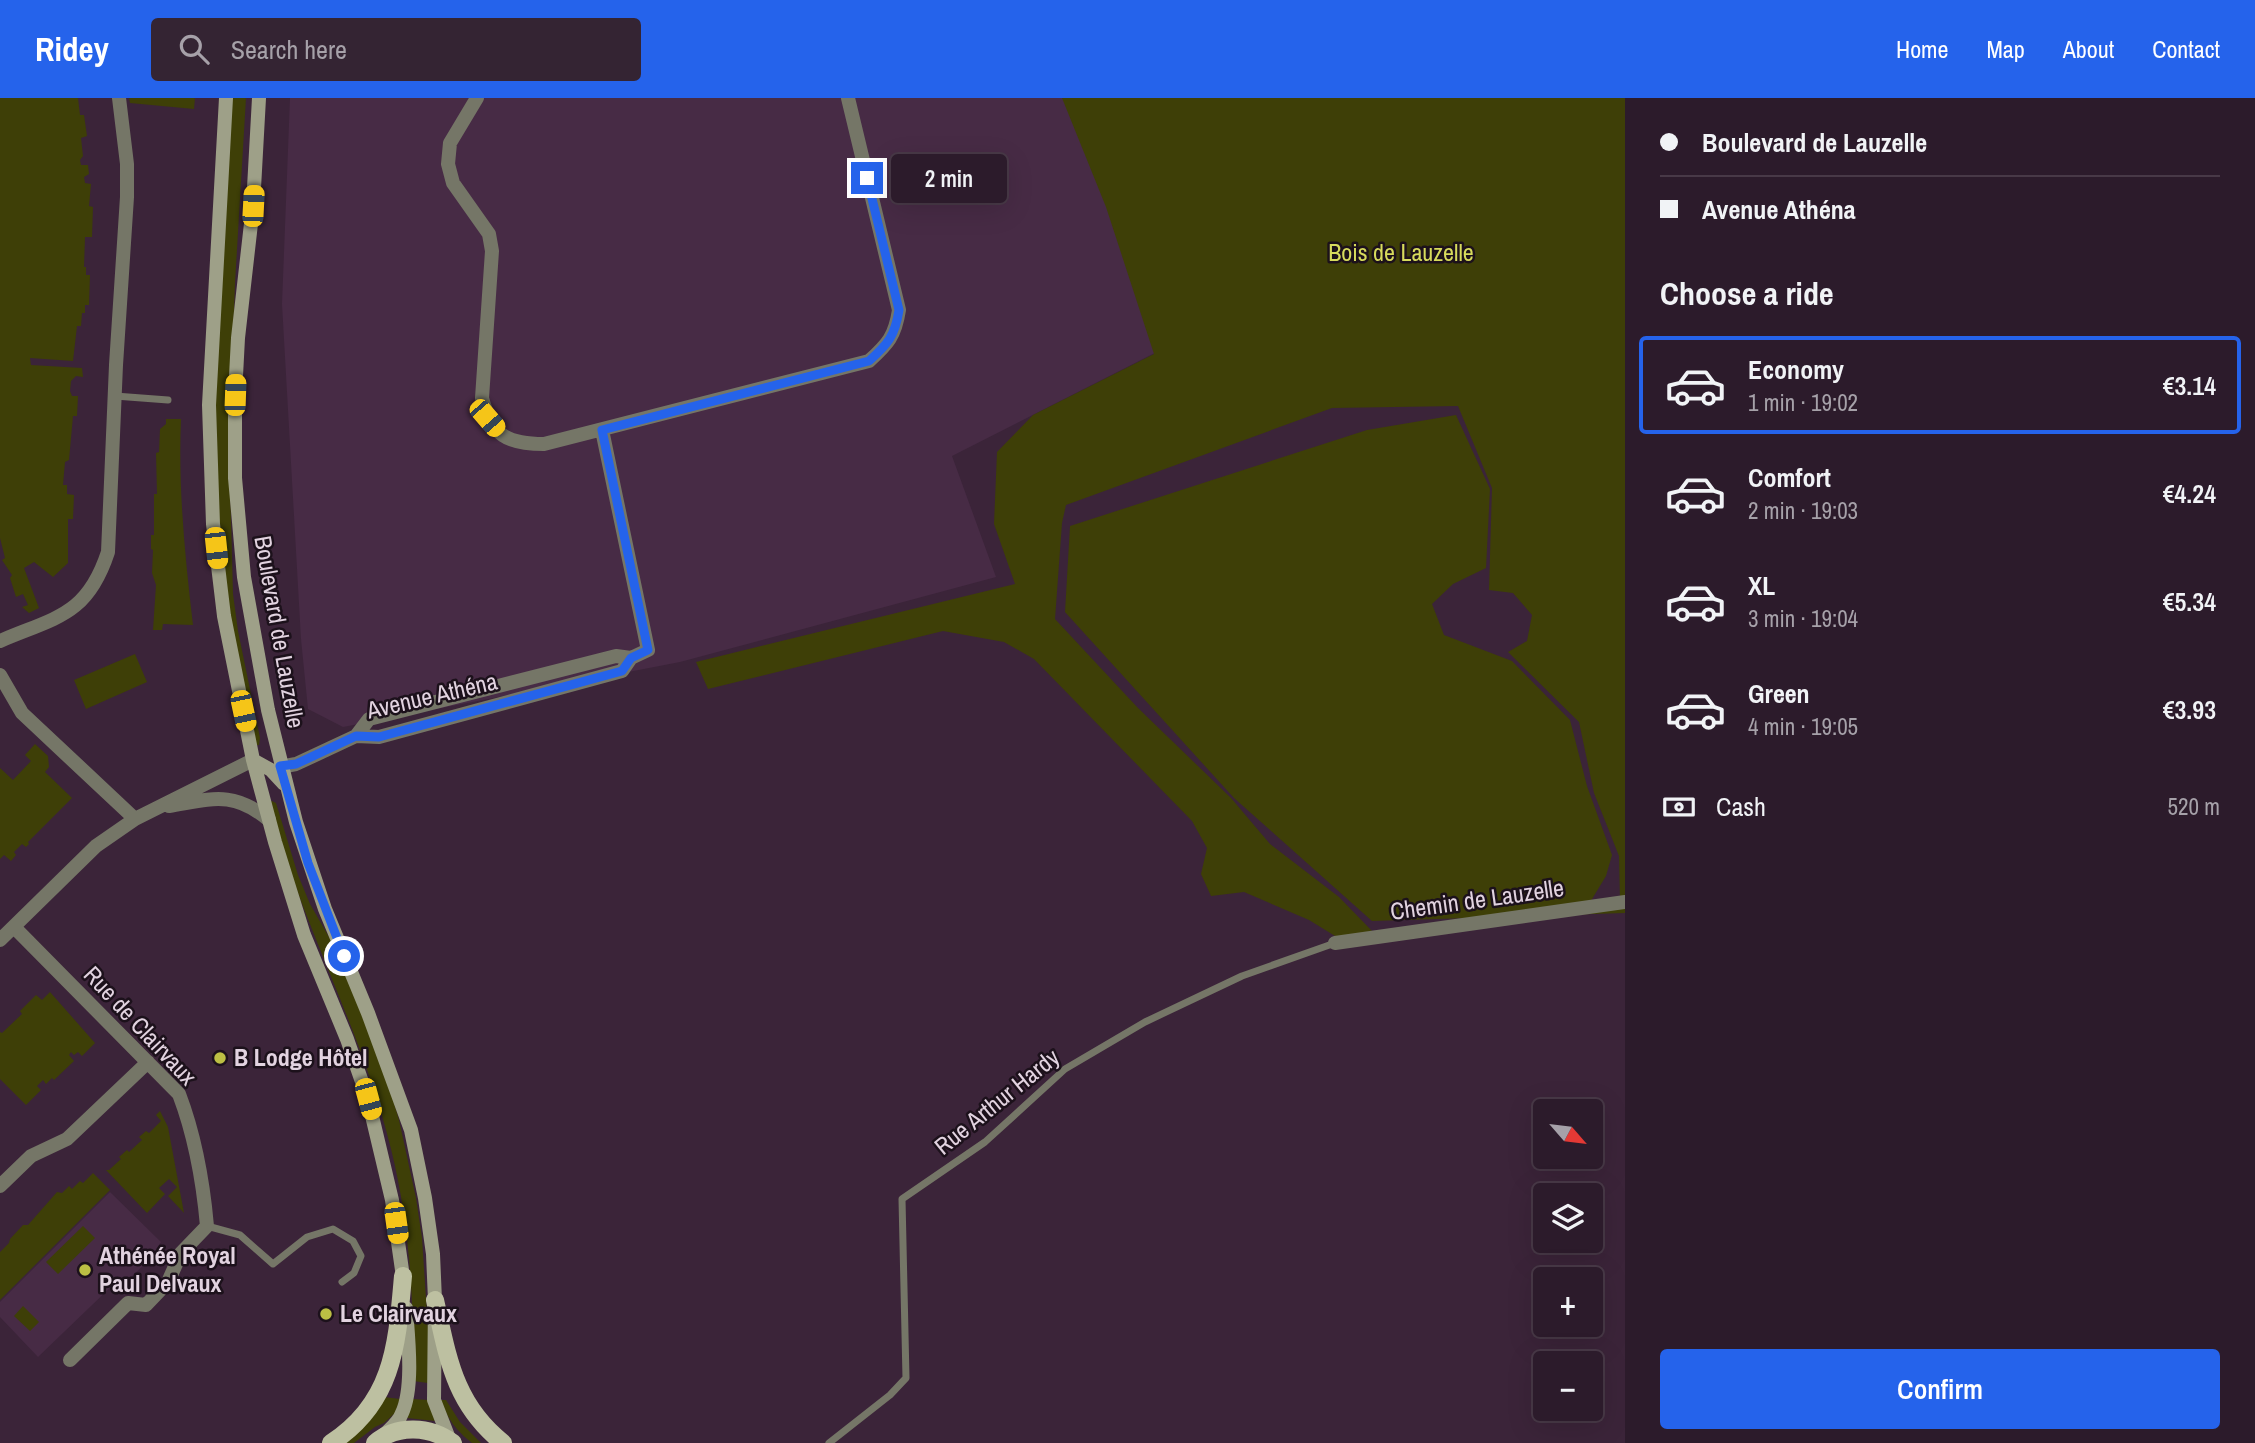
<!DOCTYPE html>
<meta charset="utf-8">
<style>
body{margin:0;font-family:"Archivo Narrow",sans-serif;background:#342433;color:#f1f3f6;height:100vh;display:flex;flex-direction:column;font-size:26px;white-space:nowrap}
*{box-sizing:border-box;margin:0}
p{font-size:23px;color:#a6a1a9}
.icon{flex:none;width:38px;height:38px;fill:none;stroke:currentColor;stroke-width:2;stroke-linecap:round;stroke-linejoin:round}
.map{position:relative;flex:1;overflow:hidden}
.side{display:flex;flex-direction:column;background:#2c1b2b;width:630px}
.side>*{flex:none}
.banner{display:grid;align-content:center;height:154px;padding:0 35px;background:#2c1b2b}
.needle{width:46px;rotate:118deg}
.buttons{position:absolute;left:1533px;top:1001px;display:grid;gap:14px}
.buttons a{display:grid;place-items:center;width:70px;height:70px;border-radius:7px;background:#2c1b2b;box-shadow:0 7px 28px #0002,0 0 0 2px #483947;font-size:35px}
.end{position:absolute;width:32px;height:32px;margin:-16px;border:9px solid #2563eb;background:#fff;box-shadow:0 0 0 4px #fff}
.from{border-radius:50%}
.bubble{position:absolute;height:49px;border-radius:7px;background:#2c1b2b;box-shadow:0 7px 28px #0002,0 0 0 2px #483947;font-size:23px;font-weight:600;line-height:49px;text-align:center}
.car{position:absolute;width:21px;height:42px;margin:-21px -10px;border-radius:9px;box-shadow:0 0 5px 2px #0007;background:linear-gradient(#f5c518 24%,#345 0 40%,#f5c518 0 76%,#345 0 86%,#f5c518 0)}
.banner b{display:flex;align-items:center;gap:24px;height:66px;font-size:26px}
.banner b+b{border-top:2px solid #483947}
.banner i{width:18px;height:18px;background:#f1f3f6}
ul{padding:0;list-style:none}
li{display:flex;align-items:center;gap:21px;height:98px;margin:0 14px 10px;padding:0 21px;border:4px solid transparent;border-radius:7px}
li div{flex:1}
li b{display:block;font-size:26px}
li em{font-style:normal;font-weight:600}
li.selected{border-color:#2563eb}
li>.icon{width:63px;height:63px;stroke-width:1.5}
h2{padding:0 35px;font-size:32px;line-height:84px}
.pay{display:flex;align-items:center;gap:18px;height:77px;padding:0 35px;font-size:26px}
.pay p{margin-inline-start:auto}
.button{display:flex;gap:14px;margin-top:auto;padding:14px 35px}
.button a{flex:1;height:80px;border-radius:7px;background:#2563eb;color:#fff;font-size:28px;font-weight:600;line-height:80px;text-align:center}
header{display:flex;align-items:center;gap:42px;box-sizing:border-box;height:98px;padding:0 35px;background:#2563eb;color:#fff}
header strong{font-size:33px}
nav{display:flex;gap:38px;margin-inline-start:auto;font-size:24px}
.search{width:490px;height:63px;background:#342433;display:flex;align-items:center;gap:18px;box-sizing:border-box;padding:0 24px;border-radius:7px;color:#a6a1a9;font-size:26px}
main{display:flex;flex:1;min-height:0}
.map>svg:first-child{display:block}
</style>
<header>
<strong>Ridey</strong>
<div class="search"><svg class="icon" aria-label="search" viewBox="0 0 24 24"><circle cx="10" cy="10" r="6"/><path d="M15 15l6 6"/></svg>Search here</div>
<nav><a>Home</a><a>Map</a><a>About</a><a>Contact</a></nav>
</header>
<main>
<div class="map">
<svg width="1625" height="1345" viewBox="0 0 1625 1345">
<rect width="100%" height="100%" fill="#3b2439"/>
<path fill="#472b45" d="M 290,0 L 1251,0 L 1245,209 L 952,358 L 996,479 L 680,564 L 343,629 L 308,611 L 301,541 L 282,206 Z
M 110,1094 L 161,1144 L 150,1161 L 123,1187 L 117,1183 L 38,1259 L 0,1219 L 0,1204 Z"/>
<path fill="#3e3f07" d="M 0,0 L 78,0 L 80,17 L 84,17 L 87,38 L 81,40 L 83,58 L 80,62 L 81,67 L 88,67 L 89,76 L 84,79 L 85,85 L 91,86 L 89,108 L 93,109 L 92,139 L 85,139 L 84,169 L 86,169 L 86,177 L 90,177 L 89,207 L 85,207 L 85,215 L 82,215 L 81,228 L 77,228 L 73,263 L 30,260 L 31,267 L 82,270 L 83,279 L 76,278 L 71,283 L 70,293 L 72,298 L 78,298 L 77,318 L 73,318 L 69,362 L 65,364 L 63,387 L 67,387 L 67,396 L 74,397 L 73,421 L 68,421 L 68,465 L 53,479 L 34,464 L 24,470 L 39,510 L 29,515 L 22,509 L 28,507 L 23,496 L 16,499 L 10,480 L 12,477 L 2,462 L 5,460 L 0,440 Z
M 129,0 L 195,0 L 194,11 L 130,5 Z
M 230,0 L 246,0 L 235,185 L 229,347 L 233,496 L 238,533 L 260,640 L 259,647 L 256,647 L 243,592 L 220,455 L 213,327 Z
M 1062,0 L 1625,0 L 1625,803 L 1620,803 L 1619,758 L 1594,695 L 1579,624 L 1508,554 L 1527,543 L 1532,517 L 1513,495 L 1489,492 L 1492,390 L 1458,308 L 1332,310 L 1066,407 L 1062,425 L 1055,521 L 1138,610 L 1231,700 L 1270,746 L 1339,799 L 1372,833 L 1340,841 L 1309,822 L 1244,794 L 1211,798 L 1201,776 L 1207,750 L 1192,723 L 1034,561 L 1004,544 L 943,533 L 708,591 L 696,564 L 1015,486 L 994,426 L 997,354 L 1033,317 L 1154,256 L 1106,109 Z
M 1456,317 L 1490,391 L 1486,470 L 1453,486 L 1432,506 L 1444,537 L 1512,563 L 1570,622 L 1587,688 L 1612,757 L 1606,778 L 1589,806 L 1625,807 L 1625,815 L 1372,823 L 1234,700 L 1065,514 L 1070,428 L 1367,332 Z
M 166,321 L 181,321 C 178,389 185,459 193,527 L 163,526 L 162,532 L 153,532 L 156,487 L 152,475 L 153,452 L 151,451 L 151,437 L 154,437 L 154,396 L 157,396 L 156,355 L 159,354 L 160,331 L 166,326 Z
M 135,556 L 147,584 L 86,611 L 74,582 Z
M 35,646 L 48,658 L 49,669 L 45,674 L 72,700 L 28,744 L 29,746 L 26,749 L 22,746 L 14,754 L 16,757 L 11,763 L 4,757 L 0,761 L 0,670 L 13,682 L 31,663 L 25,657 Z
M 272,703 L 276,705 L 298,777 L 310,806 L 341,860 L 385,974 L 399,1022 L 416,1100 L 422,1140 L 428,1231 L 428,1285 L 413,1283 C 414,1205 410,1127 391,1051 C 371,969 336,893 306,816 C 291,779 281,741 270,704 Z
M 50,894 L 95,945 L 82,958 L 78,954 L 74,957 L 71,954 L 69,957 L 74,963 L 54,982 L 52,980 L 46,986 L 43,982 L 37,988 L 41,992 L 26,1007 L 0,981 L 0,934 L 2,935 L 22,916 L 20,913 L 36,897 L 42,902 Z
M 160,1013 L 168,1029 L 184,1115 L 168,1098 L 177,1089 L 169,1081 L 159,1090 L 165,1096 L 147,1115 L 106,1072 L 109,1072 L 121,1061 L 119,1059 L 127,1052 L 129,1054 L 142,1042 L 139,1039 L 146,1033 L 149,1035 L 161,1023 L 156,1017 Z
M 93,1075 L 110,1092 L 0,1202 L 0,1154 L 9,1145 L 10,1141 L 23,1127 L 28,1127 L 57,1094 L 62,1095 L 69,1088 L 72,1091 L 80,1083 L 83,1085 Z
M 83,1128 L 95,1140 L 58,1176 L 46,1164 Z
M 23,1208 L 39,1224 L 30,1233 L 14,1218 Z
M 384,1299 L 400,1301 L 395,1315 L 384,1325 L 375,1329 L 354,1345 L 341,1345 Z
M 413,1301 L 429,1302 L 435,1323 L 407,1320 Z
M 441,1302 L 446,1302 L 460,1324 L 481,1345 L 472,1345 C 456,1332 448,1322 441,1302 Z"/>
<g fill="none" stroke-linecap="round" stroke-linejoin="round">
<path stroke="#757667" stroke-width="7" d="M 115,298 L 168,302
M 207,1128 L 240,1137 L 273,1166 L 307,1139 L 333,1131 L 353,1143 L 361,1158 L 354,1175 L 342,1184
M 829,1345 L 890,1297 L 906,1280 L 902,1101 L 985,1044 L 1065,971 L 1145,924 L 1242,878 L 1335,845"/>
<path stroke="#757667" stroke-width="14" d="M 477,0 L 450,45 L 448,66 L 453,85 L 489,136 L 492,153 L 482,300 C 492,338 507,346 544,346 L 869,263 C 888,246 895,238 899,212 L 848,0
M 0,543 C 56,519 87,518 108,454 L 116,267 L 127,99 L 127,66 L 119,0
M 0,577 L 22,615 L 135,721
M 356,638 L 379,639 L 622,573 L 631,560 L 648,552 L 602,332
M 280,669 L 296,666 L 356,638 L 369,621 L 616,558 L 631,560
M 169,708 C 212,701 233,692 269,722
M 14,829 L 179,996 C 195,1038 203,1083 207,1128 L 181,1155 L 168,1184 L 146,1207 L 128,1205 L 70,1262
M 0,842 L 96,748 L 135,721 L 253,662
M 1335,845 L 1625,804
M 0,1088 L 31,1058 L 67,1041 L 148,964"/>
<path stroke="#9ea088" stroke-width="14" d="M 226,0 L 209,307 L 213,426 L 224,518 L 253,662 L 275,744 L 304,837 L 347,941 L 368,1001 L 392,1102 L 404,1186
M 259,0 L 253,108 L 238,240 L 235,297 L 235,380 L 244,479 L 268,612 L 296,724 L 325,811 L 368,915 L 411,1032 L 425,1100 L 433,1156 L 435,1202 L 434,1302 L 450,1343
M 253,662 L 271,672 L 284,686
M 384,1337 C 391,1330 399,1324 402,1315 C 414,1289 408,1239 406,1210"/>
<path stroke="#bdc0a1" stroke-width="18" d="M 435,1202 C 448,1260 454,1306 503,1345
M 331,1345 C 394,1304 397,1246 403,1178
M 375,1345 C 397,1326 430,1328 453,1345"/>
</g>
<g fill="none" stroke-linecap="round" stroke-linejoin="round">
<path stroke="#2563eb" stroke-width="9" d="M 344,858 L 308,765 L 280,668 L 296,666 L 356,638 L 379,639 L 622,573 L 631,560 L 648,552 L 602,332 L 869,263 C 888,246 895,238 899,212 L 867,80"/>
</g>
<g fill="#bcbf44" stroke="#1c111b" stroke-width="2.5">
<circle cx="220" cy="960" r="7"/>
<circle cx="85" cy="1172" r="7"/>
<circle cx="326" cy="1216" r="7"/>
</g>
<g text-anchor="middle" stroke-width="5" stroke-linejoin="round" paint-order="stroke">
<g font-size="24" fill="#d7db5c" stroke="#1c111b">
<text x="1401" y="163">Bois de Lauzelle</text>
</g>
<g font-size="24" fill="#e2d3e0" stroke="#1c111b">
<text transform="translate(279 534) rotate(80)" y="8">Boulevard de Lauzelle</text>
<text transform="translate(432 598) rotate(-13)" y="8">Avenue Athéna</text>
<text transform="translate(1477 802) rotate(-8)" y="8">Chemin de Lauzelle</text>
<text transform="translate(140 928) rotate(47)" y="8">Rue de Clairvaux</text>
<text transform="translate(997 1004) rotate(-39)" y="8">Rue Arthur Hardy</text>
</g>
<g font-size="24" font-weight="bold" fill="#e2d3e0" stroke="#1c111b" text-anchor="start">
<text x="234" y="968">B Lodge Hôtel</text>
<text x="99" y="1166">Athénée Royal<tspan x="99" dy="28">Paul Delvaux</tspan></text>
<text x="340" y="1224">Le Clairvaux</text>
</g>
</g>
</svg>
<div class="buttons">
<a><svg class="needle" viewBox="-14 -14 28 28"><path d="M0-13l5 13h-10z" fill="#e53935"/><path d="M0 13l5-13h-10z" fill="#a6a1a9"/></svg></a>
<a><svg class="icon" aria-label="layers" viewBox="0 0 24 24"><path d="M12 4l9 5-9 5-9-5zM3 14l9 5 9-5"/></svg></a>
<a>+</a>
<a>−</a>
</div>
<i class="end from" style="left:344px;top:858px"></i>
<i class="end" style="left:867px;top:80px"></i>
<div class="bubble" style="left:891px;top:56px;width:116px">2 min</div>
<i class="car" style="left:253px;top:108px;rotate:3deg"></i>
<i class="car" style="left:235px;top:297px;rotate:2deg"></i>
<i class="car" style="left:487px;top:320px;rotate:139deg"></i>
<i class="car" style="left:216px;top:450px;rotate:174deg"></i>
<i class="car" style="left:243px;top:613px;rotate:168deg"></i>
<i class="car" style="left:368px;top:1001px;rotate:165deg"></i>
<i class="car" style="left:396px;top:1125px;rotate:172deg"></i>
</div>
<section class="side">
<div class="banner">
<b><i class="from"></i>Boulevard de Lauzelle</b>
<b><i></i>Avenue Athéna</b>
</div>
<h2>Choose a ride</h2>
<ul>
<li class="selected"><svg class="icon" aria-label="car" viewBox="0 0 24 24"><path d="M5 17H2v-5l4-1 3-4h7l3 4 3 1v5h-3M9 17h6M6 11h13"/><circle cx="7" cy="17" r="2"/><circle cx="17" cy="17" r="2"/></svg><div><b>Economy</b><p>1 min · 19:02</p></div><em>€3.14</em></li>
<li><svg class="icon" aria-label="car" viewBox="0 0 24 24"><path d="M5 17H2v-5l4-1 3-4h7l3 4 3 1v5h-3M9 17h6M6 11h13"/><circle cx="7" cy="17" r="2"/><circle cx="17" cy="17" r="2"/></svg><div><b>Comfort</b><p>2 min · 19:03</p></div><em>€4.24</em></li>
<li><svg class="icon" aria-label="car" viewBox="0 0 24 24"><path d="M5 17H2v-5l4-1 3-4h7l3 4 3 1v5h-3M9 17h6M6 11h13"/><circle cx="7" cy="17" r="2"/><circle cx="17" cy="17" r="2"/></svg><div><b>XL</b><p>3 min · 19:04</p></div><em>€5.34</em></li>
<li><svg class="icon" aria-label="car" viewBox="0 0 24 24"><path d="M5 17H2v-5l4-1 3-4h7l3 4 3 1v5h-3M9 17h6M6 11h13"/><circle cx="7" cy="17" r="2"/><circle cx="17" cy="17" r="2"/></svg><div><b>Green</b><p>4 min · 19:05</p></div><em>€3.93</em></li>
</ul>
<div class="pay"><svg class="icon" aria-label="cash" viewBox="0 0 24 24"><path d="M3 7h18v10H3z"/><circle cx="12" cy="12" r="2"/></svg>Cash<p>520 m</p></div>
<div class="button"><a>Confirm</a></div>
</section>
</main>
